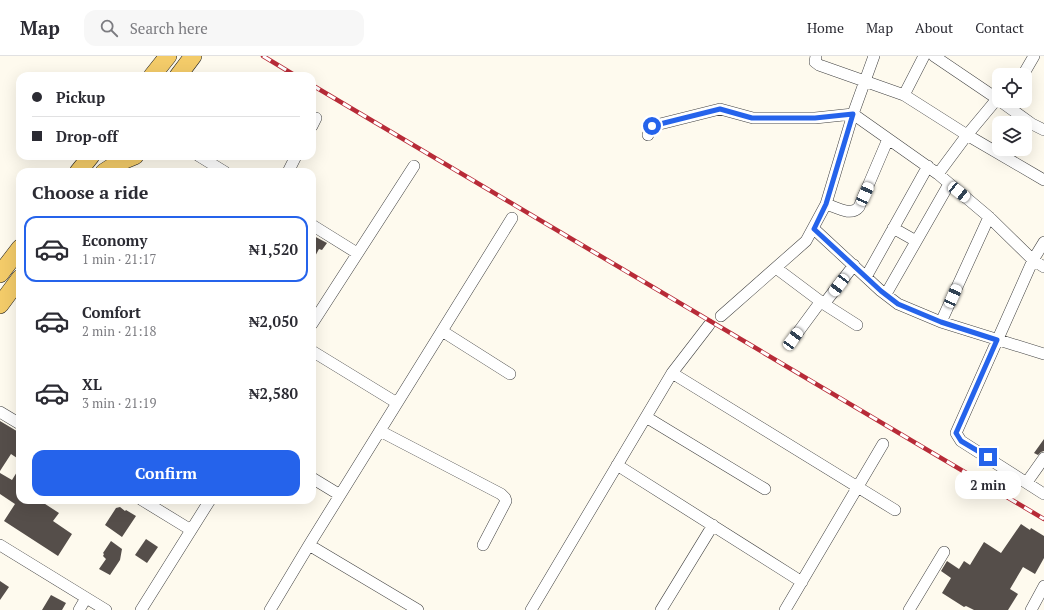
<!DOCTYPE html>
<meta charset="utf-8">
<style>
body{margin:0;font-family:"PT Serif",serif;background:#f7f7f7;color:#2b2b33;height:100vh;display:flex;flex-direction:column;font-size:15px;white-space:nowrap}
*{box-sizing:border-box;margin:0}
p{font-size:13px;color:#7c7c81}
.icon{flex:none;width:22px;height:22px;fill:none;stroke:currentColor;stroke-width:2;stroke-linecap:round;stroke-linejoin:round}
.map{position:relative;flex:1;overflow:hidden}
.drawer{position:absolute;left:16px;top:112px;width:300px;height:336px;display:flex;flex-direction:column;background:#fff;border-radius:12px;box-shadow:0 4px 16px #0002}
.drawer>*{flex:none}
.guide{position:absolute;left:16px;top:16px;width:300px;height:88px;border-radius:12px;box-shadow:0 4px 16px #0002;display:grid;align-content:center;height:88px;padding:0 16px;background:#fff}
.controls{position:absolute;left:992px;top:12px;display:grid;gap:8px}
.controls a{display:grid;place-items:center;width:40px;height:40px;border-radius:8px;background:#fff;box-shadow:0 4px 16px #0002;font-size:20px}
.end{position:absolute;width:18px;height:18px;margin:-9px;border:5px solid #2563eb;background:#fff;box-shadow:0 0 0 2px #fff}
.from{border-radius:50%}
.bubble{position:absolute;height:28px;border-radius:12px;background:#fff;box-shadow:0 4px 16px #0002;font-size:13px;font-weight:800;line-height:28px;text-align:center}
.car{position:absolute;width:12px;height:24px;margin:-12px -6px;border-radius:5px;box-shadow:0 0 3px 1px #0007;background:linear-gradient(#fff 24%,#345 0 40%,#fff 0 76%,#345 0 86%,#fff 0)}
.guide b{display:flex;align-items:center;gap:14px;height:38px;font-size:15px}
.guide b+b{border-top:1px solid #e1e1e2}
.guide i{width:10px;height:10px;background:#2b2b33}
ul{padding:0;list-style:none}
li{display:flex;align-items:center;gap:12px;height:66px;margin:0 8px 6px;padding:0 8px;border:2px solid transparent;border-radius:12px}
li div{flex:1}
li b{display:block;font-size:15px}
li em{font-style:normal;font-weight:800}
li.selected{border-color:#2563eb}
li>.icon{width:36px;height:36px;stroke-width:1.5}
h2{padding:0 16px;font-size:18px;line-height:48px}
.primary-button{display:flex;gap:8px;margin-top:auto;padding:8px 16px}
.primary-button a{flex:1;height:46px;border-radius:12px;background:#2563eb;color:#fff;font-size:16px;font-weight:800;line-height:46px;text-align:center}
header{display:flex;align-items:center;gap:24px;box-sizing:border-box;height:56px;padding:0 20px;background:#fff;border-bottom:1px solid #e1e1e2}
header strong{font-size:19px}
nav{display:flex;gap:22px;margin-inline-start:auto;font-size:14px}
.search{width:280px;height:36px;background:#f7f7f7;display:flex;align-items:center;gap:10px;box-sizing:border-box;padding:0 14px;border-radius:12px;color:#7c7c81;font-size:15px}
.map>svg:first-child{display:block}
</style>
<header>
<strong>Map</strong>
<div class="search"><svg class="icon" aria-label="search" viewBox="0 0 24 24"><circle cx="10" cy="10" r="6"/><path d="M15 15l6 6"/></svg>Search here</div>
<nav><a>Home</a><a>Map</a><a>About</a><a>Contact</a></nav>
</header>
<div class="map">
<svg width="1044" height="554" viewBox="0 0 1044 554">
<rect width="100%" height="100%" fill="#fefaee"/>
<path fill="#554e4a" d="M 312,179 L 327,187 L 322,194 L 319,193 L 312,206 Z
M 0,365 L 20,377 L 20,404 L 11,398 L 0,415 Z
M 1044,383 L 1044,395 L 1041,396 L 1038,399 L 1034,397 Z
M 20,411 L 20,444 L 39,444 L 59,457 L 53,465 L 72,478 L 58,500 L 4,465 L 15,448 L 0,438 L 0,417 L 12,424 Z
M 120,451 L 125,455 L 126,454 L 136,460 L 122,481 L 105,469 L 116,452 Z
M 1021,468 L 1030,474 L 1031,472 L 1044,480 L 1044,502 L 1035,518 L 1023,511 L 1010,533 L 1018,538 L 1008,554 L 974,554 L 966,550 L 964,551 L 942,537 L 951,522 L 941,515 L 947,505 L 959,513 L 964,505 L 970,509 L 984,486 L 1001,497 Z
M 146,483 L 158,491 L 147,507 L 135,499 Z
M 111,485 L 122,493 L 120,504 L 110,519 L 99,513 L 106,503 L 103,500 L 104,498 L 103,497 Z
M 0,525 L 9,531 L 0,544 Z
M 51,539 L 66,547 L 62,554 L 42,554 Z"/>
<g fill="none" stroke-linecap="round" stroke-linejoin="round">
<g stroke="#404040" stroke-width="12">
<path id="street" d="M 816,0 L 815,6 L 819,9 L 904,39 L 967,79 L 1044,124
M 934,0 L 999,44
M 1023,19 L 1034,0
M 904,39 L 924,0
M 1000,45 L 1032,68 L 1044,74
M 312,70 L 316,62
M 648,79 L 652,70 L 720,53 L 753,62 L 815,62 L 853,58 L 938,118 L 989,161 L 1033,204 L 1044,211
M 199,100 L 225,116
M 288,116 L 296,100
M 938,118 L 967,79 L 997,43
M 826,148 C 836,151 851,161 859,151 L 888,83
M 312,169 L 357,197
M 893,172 L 916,185
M 814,173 L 881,235 L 898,248 L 941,266 L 1044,298
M 1044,186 L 1033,204 L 956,377 L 961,385 L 1044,438
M 776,212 L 824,248 L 857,269
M 866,221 L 928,110
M 886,238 L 949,128
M 824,248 L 854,209
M 721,260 L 806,185 L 826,148 L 853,58 L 874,0
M 941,266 L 989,161
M 312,268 L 414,110
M 442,275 L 510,318
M 793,283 L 821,245
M 312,295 L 397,347
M 672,317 L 895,454
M 0,356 L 20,368
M 646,361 L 765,433
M 380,375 L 501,438 L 505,442 L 506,445 L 483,489
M 617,409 L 802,526
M 312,422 L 340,439
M 1027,426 L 1044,402
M 142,444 L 191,474
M 0,489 L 106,554
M 309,489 L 418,554
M 79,554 L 86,542
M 141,554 L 210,444
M 270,554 L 309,489 L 512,162
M 531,554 L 672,317 L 709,269
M 661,554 L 713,469
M 785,554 L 883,388
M 909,554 L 944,496
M 1031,554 L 1044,530"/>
</g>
<g stroke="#1e1e1e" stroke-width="18">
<path id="primary" d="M 152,20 L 168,0
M 178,20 L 193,0
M 78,116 L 91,100
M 104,116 L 118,107 L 135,100
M 0,218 L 20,192
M 0,249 L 20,222"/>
</g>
<use href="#street" stroke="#fff" stroke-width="11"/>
<use href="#primary" stroke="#f3cb69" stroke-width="17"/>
<g stroke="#b82b38" stroke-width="4.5">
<path id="rail" d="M 263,0 L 296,20
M 312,29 L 1044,463"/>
</g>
<use href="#rail" stroke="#fff" stroke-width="3" stroke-dasharray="9" stroke-linecap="butt"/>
</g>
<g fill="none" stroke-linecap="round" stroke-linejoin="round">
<path stroke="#2563eb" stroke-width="5" d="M 652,70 L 720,53 L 752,62 L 815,62 L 853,58 L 826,148 L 814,173 L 881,235 L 898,248 L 941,266 L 997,284 L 956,377 L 961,385 L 988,401"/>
</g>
</svg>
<div class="controls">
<a><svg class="icon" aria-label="locate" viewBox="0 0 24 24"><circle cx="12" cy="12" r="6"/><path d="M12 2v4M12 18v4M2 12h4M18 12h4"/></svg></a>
<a><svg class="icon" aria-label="layers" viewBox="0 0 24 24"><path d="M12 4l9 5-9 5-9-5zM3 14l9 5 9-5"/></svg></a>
</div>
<i class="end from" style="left:652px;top:70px"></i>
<i class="end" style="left:988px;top:401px"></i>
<div class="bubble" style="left:955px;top:415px;width:66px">2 min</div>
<i class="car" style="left:959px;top:136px;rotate:129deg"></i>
<i class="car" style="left:865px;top:138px;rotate:24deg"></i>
<i class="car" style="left:839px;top:229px;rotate:217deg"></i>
<i class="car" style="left:953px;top:240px;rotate:24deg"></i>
<i class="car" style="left:793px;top:283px;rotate:36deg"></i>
<div class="guide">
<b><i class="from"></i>Pickup</b>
<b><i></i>Drop-off</b>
</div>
<section class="drawer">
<h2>Choose a ride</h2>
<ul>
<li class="selected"><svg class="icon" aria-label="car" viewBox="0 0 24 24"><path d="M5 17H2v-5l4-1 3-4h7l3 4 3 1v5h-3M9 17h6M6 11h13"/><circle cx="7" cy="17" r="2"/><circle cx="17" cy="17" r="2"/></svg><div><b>Economy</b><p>1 min · 21:17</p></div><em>₦1,520</em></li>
<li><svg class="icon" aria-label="car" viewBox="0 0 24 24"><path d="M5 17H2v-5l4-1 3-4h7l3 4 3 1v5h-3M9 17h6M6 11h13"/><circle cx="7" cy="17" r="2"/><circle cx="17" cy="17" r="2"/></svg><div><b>Comfort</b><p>2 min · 21:18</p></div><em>₦2,050</em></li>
<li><svg class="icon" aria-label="car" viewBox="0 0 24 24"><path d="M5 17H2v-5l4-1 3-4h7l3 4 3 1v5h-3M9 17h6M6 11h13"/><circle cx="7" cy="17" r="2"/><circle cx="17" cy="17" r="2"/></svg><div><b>XL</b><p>3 min · 21:19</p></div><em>₦2,580</em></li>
</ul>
<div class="primary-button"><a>Confirm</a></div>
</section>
</div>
